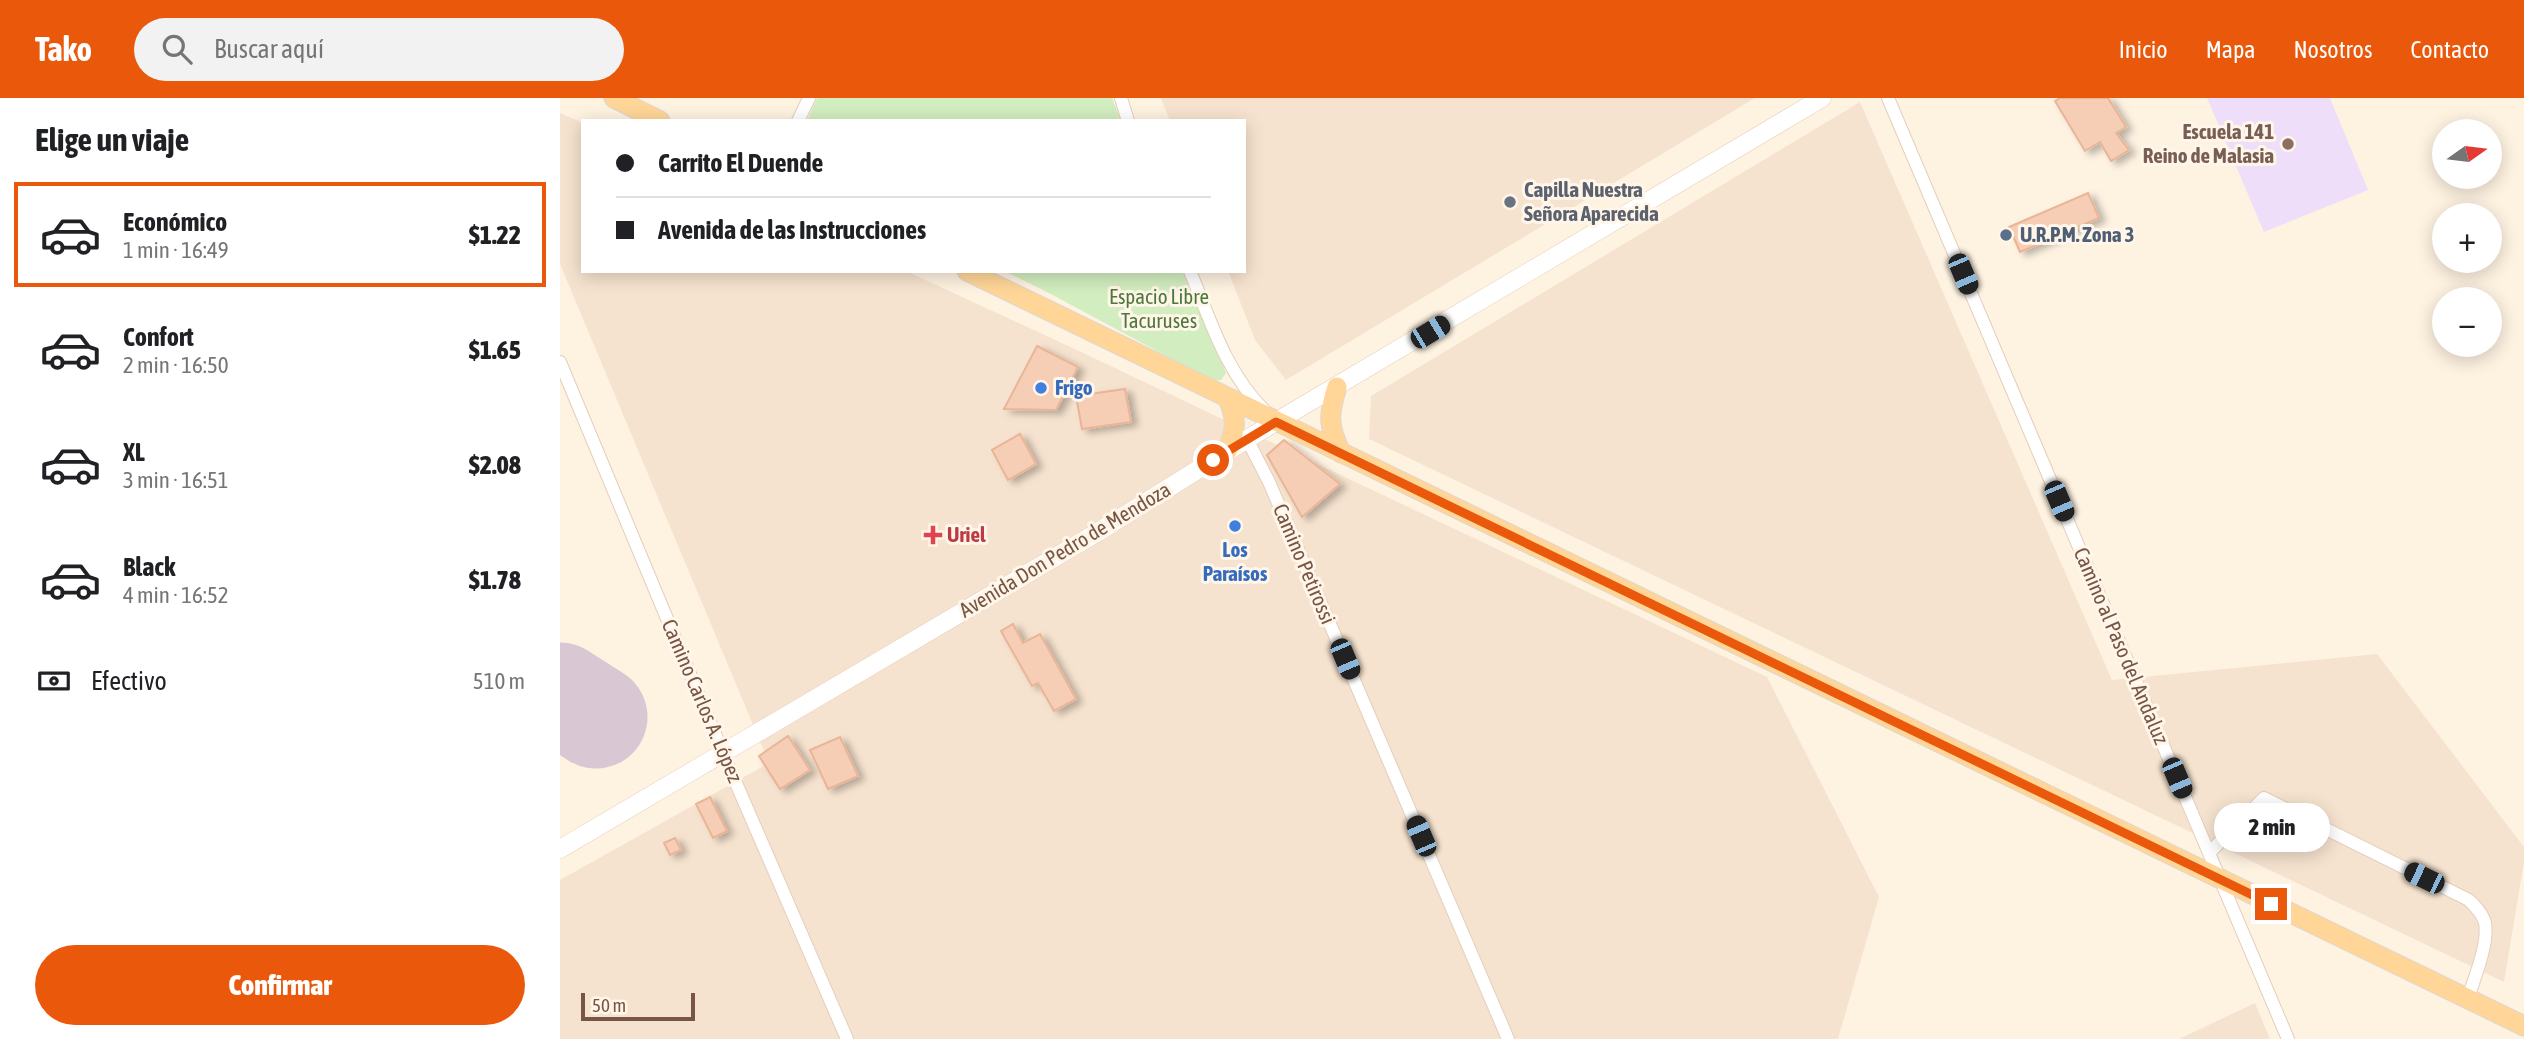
<!DOCTYPE html>
<html lang="es">
<meta charset="utf-8">
<style>
body{margin:0;font-family:"Asap Condensed",sans-serif;background:#f2f2f2;color:#202124;height:100vh;display:flex;flex-direction:column;font-size:26px;white-space:nowrap}
*{box-sizing:border-box;margin:0}
p{font-size:23px;color:#757577}
.icon{flex:none;width:38px;height:38px;fill:none;stroke:currentColor;stroke-width:2;stroke-linecap:round;stroke-linejoin:round}
.map{position:relative;flex:1;overflow:hidden}
.panel{display:flex;flex-direction:column;background:#fff;width:560px}
.panel>*{flex:none}
.top-card{position:absolute;left:21px;top:21px;width:665px;height:154px;border-radius:0px;box-shadow:0 4px 18px #0003;display:grid;align-content:center;height:154px;padding:0 35px;background:#fff}
.needle{width:46px;rotate:76deg}
.fabs{position:absolute;left:1872px;top:21px;display:grid;gap:14px}
.fabs a{display:grid;place-items:center;width:70px;height:70px;border-radius:50%;background:#fff;box-shadow:0 4px 18px #0003;font-size:35px}
.scale{position:absolute;left:21px;bottom:18px;width:114px;box-sizing:border-box;padding-left:7px;border:4px solid #775646;border-top:0;font-size:19px;line-height:24px;white-space:nowrap;color:#775646;-webkit-text-stroke:5px #fff6e9;paint-order:stroke}
.end{position:absolute;width:32px;height:32px;margin:-16px;border:9px solid #ea580c;background:#fff;box-shadow:0 0 0 4px #fff}
.from{border-radius:50%}
.bubble{position:absolute;height:49px;border-radius:24px;background:#fff;box-shadow:0 4px 18px #0003;font-size:23px;font-weight:800;line-height:49px;text-align:center}
.car{position:absolute;width:21px;height:42px;margin:-21px -10px;border-radius:9px;box-shadow:0 0 5px 2px #0007;background:linear-gradient(#222 24%,#8ab4d8 0 40%,#222 0 76%,#8ab4d8 0 86%,#222 0)}
.top-card b{display:flex;align-items:center;gap:24px;height:66px;font-size:26px}
.top-card b+b{border-top:2px solid #e0e0e0}
.top-card i{width:18px;height:18px;background:#202124}
ul{padding:0;list-style:none}
li{display:flex;align-items:center;gap:21px;height:105px;margin:0 14px 10px;padding:0 21px;border:4px solid transparent;border-radius:0px}
li div{flex:1}
li b{display:block;font-size:26px}
li em{font-style:normal;font-weight:800}
li.current{border-color:#ea580c}
li>.icon{width:63px;height:63px;stroke-width:1.5}
h2{padding:0 35px;font-size:32px;line-height:84px}
.pay{display:flex;align-items:center;gap:18px;height:77px;padding:0 35px;font-size:26px}
.pay p{margin-inline-start:auto}
.primary-button{display:flex;gap:14px;margin-top:auto;padding:14px 35px}
.primary-button a{flex:1;height:80px;border-radius:42px;background:#ea580c;color:#fff;font-size:28px;font-weight:800;line-height:80px;text-align:center}
header{display:flex;align-items:center;gap:42px;box-sizing:border-box;height:98px;padding:0 35px;background:#ea580c;color:#fff}
header strong{font-size:33px}
nav{display:flex;gap:38px;margin-inline-start:auto;font-size:24px}
.search{width:490px;height:63px;background:#f2f2f2;display:flex;align-items:center;gap:18px;box-sizing:border-box;padding:0 24px;border-radius:38px;color:#757577;font-size:26px}
main{display:flex;flex:1;min-height:0}
.map>svg:first-child{display:block}
</style>
<header>
<strong>Tako</strong>
<div class="search"><svg class="icon" aria-label="search" viewBox="0 0 24 24"><circle cx="10" cy="10" r="6"/><path d="M15 15l6 6"/></svg>Buscar aquí</div>
<nav><a>Inicio</a><a>Mapa</a><a>Nosotros</a><a>Contacto</a></nav>
</header>
<main>
<section class="panel">
<h2>Elige un viaje</h2>
<ul>
<li class="current"><svg class="icon" aria-label="car" viewBox="0 0 24 24"><path d="M5 17H2v-5l4-1 3-4h7l3 4 3 1v5h-3M9 17h6M6 11h13"/><circle cx="7" cy="17" r="2"/><circle cx="17" cy="17" r="2"/></svg><div><b>Económico</b><p>1 min · 16:49</p></div><em>$1.22</em></li>
<li><svg class="icon" aria-label="car" viewBox="0 0 24 24"><path d="M5 17H2v-5l4-1 3-4h7l3 4 3 1v5h-3M9 17h6M6 11h13"/><circle cx="7" cy="17" r="2"/><circle cx="17" cy="17" r="2"/></svg><div><b>Confort</b><p>2 min · 16:50</p></div><em>$1.65</em></li>
<li><svg class="icon" aria-label="car" viewBox="0 0 24 24"><path d="M5 17H2v-5l4-1 3-4h7l3 4 3 1v5h-3M9 17h6M6 11h13"/><circle cx="7" cy="17" r="2"/><circle cx="17" cy="17" r="2"/></svg><div><b>XL</b><p>3 min · 16:51</p></div><em>$2.08</em></li>
<li><svg class="icon" aria-label="car" viewBox="0 0 24 24"><path d="M5 17H2v-5l4-1 3-4h7l3 4 3 1v5h-3M9 17h6M6 11h13"/><circle cx="7" cy="17" r="2"/><circle cx="17" cy="17" r="2"/></svg><div><b>Black</b><p>4 min · 16:52</p></div><em>$1.78</em></li>
</ul>
<div class="pay"><svg class="icon" aria-label="cash" viewBox="0 0 24 24"><path d="M3 7h18v10H3z"/><circle cx="12" cy="12" r="2"/></svg>Efectivo<p>510 m</p></div>
<div class="primary-button"><a>Confirmar</a></div>
</section>
<div class="map">
<svg width="1964" height="941" viewBox="0 0 1964 941">
<defs>
<filter id="shadow"><feDropShadow dx="6" dy="3.5" stdDeviation="3.5" flood-color="#0004"/></filter>
</defs>
<rect width="100%" height="100%" fill="#fef2e1"/>
<path fill="#f6e3cf" d="M 601,0 L 1195,0 L 726,282 L 695,242 L 668,173 L 684,173 L 684,23 L 610,23 Z
M 1300,4 L 1552,582 L 1817,556 L 1964,749 L 1964,764 L 1944,884 L 809,341 L 811,298 Z
M 0,15 L 23,25 L 23,173 L 346,173 L 519,253 L 1207,579 L 1319,799 L 1278,941 L 0,941 L 0,782 L 209,665 L 0,166 Z
M 1695,905 L 1710,941 L 1619,941 Z"/>
<path fill="#efdefa" d="M 1647,0 L 1770,0 L 1808,92 L 1704,134 Z"/>
<path fill="#d2edbf" d="M 257,0 L 552,0 L 561,23 L 247,23 Z
M 444,173 L 623,173 L 666,275 L 661,282 L 653,283 L 489,195 Z"/>
<g fill="none" stroke-linecap="round" stroke-linejoin="round">
<path stroke="#d9c8d4" stroke-width="103" d="M 0,596 L 36,619"/>
</g>
<path fill="#f6ceb6" stroke="#eab496" stroke-width="2" filter="url(#shadow)" d="M 1500,0 L 1548,0 L 1566,29 L 1556,35 L 1569,52 L 1551,63 L 1540,44 L 1525,53 L 1495,3 Z
M 1528,95 L 1539,120 L 1460,154 L 1449,129 Z
M 477,248 L 518,269 L 496,312 L 444,311 Z
M 565,291 L 571,324 L 522,331 L 516,298 Z
M 460,336 L 476,366 L 448,382 L 432,352 Z
M 724,342 L 780,386 L 742,419 L 707,357 Z
M 453,526 L 463,545 L 480,536 L 516,601 L 494,613 L 478,585 L 472,588 L 441,533 Z
M 228,638 L 250,672 L 220,691 L 199,658 Z
M 280,639 L 298,678 L 268,691 L 250,652 Z
M 150,699 L 167,733 L 153,740 L 136,706 Z
M 115,740 L 121,752 L 110,757 L 104,745 Z"/>
<g fill="none" stroke-linecap="round" stroke-linejoin="round">
<g stroke="#e3cebc" stroke-width="14">
<path id="street" d="M 561,0 L 568,23
M 1328,0 L 1728,941
M 238,23 L 249,0
M 630,173 C 650,221 666,275 704,312
M 0,264 L 163,655 L 287,941
M 687,341 L 709,384 L 948,941
M 1649,755 L 1704,700 L 1909,802 C 1915,808 1923,816 1925,825 C 1929,845 1914,881 1908,900"/>
</g>
<g stroke="#ead0bc" stroke-width="19">
<path id="secondary" d="M 0,751 L 538,434 L 687,341 L 1262,0"/>
</g>
<g stroke="#ded6d3" stroke-width="21">
<path id="primary" d="M 54,0 L 100,23
M 407,173 L 1964,928
M 777,289 C 768,317 768,328 781,355
M 667,353 C 676,334 677,320 668,301"/>
</g>
<use href="#street" stroke="#fff" stroke-width="12"/>
<use href="#secondary" stroke="#fff" stroke-width="18"/>
<use href="#primary" stroke="#ffd697" stroke-width="19"/>
</g>
<g fill="none" stroke-linecap="round" stroke-linejoin="round">
<path stroke="#ea580c" stroke-width="9" d="M 653,362 L 716,324 L 1711,806"/>
</g>
<circle fill="#8d6e63" stroke="#fff6e9" stroke-width="2.5" cx="1728" cy="46" r="7"/>
<circle fill="#6b7280" stroke="#fff6e9" stroke-width="2.5" cx="950" cy="104" r="7"/>
<circle fill="#5c6f8a" stroke="#fff6e9" stroke-width="2.5" cx="1446" cy="137" r="7"/>
<g fill="#3f7fe0" stroke="#fff6e9" stroke-width="2.5">
<circle cx="481" cy="290" r="7"/>
<circle cx="675" cy="428" r="7"/>
</g>
<path fill="#e0444e" stroke="#fff6e9" stroke-width="2.5" d="M369.5 426.5h7v7h7v7h-7v7h-7v-7h-7v-7h7z"/>
<g text-anchor="middle" stroke-width="6" stroke-linejoin="round" paint-order="stroke">
<g font-size="21" font-weight="bold" fill="#785e54" stroke="#fff6e9" text-anchor="end">
<text x="1714" y="41">Escuela 141<tspan x="1714" dy="24">Reino de Malasia</tspan></text>
</g>
<g font-size="21" font-weight="bold" fill="#5b616d" stroke="#fff6e9" text-anchor="start">
<text x="964" y="99">Capilla Nuestra<tspan x="964" dy="24">Señora Aparecida</tspan></text>
</g>
<g font-size="21" font-weight="bold" fill="#4e5e75" stroke="#fff6e9" text-anchor="start">
<text x="1460" y="144">U.R.P.M. Zona 3</text>
</g>
<g font-size="21" fill="#4e783b" stroke="#fff6e9">
<text x="599" y="206">Espacio Libre<tspan x="599" dy="24">Tacuruses</tspan></text>
</g>
<g font-size="21" font-weight="bold" fill="#366cbe" stroke="#fff6e9" text-anchor="start">
<text x="495" y="297">Frigo</text>
<text x="675" y="459" text-anchor="middle">Los<tspan x="675" dy="24">Paraísos</tspan></text>
</g>
<g font-size="21" font-weight="bold" fill="#be3a42" stroke="#fff6e9" text-anchor="start">
<text x="387" y="444">Uriel</text>
</g>
<g font-size="21" fill="#775646" stroke="#fff6e9">
<text transform="translate(505 452) rotate(-31)" y="7">Avenida Don Pedro de Mendoza</text>
<text transform="translate(744 466) rotate(67)" y="7">Camino Petirossi</text>
<text transform="translate(1561 548) rotate(67)" y="7">Camino al Paso del Andaluz</text>
<text transform="translate(142 603) rotate(67)" y="7">Camino Carlos A. López</text>
</g>
</g>
</svg>
<div class="fabs">
<a><svg class="needle" viewBox="-14 -14 28 28"><path d="M0-13l5 13h-10z" fill="#e53935"/><path d="M0 13l5-13h-10z" fill="#757577"/></svg></a>
<a>+</a>
<a>−</a>
</div>
<div class="scale">50 m</div>
<i class="end from" style="left:653px;top:362px"></i>
<i class="end" style="left:1711px;top:806px"></i>
<div class="bubble" style="left:1654px;top:705px;width:116px">2 min</div>
<i class="car" style="left:1403px;top:176px;rotate:157deg"></i>
<i class="car" style="left:870px;top:234px;rotate:59deg"></i>
<i class="car" style="left:1499px;top:403px;rotate:157deg"></i>
<i class="car" style="left:785px;top:561px;rotate:157deg"></i>
<i class="car" style="left:1617px;top:680px;rotate:157deg"></i>
<i class="car" style="left:861px;top:738px;rotate:337deg"></i>
<i class="car" style="left:1864px;top:780px;rotate:296deg"></i>
<div class="top-card">
<b><i class="from"></i>Carrito El Duende</b>
<b><i></i>Avenida de las Instrucciones</b>
</div>
</div>
</main>
